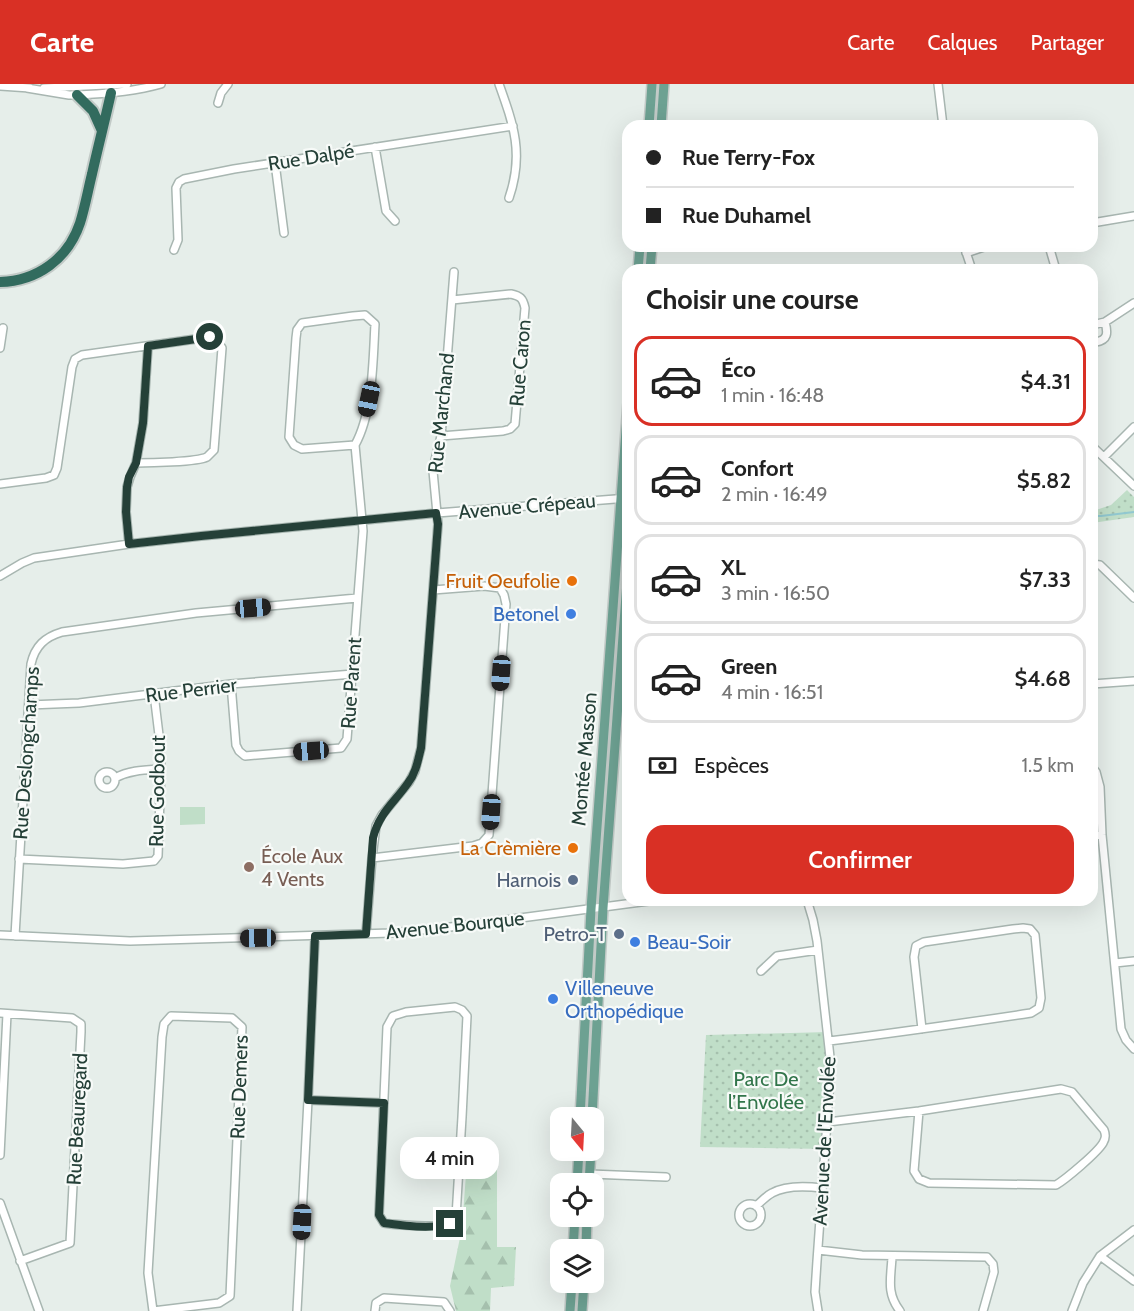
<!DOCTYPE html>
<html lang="fr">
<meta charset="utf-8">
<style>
body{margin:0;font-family:Cabin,sans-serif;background:#f2f2f2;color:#222;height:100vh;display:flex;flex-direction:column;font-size:22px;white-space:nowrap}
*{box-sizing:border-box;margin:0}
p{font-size:20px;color:#767676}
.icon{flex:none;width:33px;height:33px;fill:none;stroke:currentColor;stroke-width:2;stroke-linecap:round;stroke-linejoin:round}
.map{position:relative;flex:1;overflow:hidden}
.drawer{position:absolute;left:622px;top:180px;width:476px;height:642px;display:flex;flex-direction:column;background:#fff;border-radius:18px;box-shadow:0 6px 24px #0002}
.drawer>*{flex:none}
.top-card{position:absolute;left:622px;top:36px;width:476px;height:132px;border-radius:18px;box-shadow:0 6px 24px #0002;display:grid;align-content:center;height:132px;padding:0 24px;background:#fff}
.needle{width:39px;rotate:162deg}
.fabs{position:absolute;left:550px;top:1023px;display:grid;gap:12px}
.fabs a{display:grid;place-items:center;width:54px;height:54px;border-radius:12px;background:#fff;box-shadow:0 6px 24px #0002;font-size:30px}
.end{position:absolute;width:27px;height:27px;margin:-14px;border:8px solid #254038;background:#fff;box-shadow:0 0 0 3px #fff}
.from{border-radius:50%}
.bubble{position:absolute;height:42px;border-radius:18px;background:#fff;box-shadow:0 6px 24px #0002;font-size:20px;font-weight:600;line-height:42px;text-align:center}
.car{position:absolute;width:18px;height:36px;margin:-18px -9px;border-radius:8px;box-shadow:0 0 4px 2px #0007;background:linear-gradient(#222 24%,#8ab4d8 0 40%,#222 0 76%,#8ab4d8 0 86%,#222 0)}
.top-card b{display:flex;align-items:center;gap:21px;height:57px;font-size:22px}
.top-card b+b{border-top:2px solid #e0e0e0}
.top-card i{width:15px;height:15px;background:#222}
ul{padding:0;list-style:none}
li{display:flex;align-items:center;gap:18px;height:90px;margin:0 12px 9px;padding:0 12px;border:3px solid #e0e0e0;border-radius:18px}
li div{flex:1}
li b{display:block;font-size:22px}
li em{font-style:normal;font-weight:600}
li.selected{border-color:#d93025}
li>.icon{width:54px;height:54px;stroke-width:1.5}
h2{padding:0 24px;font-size:27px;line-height:72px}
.pay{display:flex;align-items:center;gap:15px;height:66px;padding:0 24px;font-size:22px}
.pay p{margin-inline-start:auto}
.button{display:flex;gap:12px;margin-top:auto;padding:12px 24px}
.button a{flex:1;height:69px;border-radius:18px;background:#d93025;color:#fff;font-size:24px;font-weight:600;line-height:69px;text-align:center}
header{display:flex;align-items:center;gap:36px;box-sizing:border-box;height:84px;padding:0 30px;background:#d93025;color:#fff}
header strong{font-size:28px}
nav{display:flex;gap:33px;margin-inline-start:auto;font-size:21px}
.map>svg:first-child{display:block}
</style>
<header>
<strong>Carte</strong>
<nav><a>Carte</a><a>Calques</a><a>Partager</a></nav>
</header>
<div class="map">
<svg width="1134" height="1227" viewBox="0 0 1134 1227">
<defs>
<pattern id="forest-firs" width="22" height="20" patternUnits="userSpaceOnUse" patternTransform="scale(1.5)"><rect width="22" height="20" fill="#c0dec8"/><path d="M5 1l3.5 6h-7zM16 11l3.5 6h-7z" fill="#a5c0ad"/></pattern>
<pattern id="park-dots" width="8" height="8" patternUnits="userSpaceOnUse" patternTransform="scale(1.5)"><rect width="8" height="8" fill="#c0dec8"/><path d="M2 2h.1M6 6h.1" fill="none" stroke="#a5c0ad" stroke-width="1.8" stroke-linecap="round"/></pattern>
</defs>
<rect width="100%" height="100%" fill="#e6eeea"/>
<path fill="#c0dec8" d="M 180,723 L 205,723 L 205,740 L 180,741 Z"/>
<path fill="url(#forest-firs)" d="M 497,1086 L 497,1163 L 516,1163 L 514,1202 L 491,1204 L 490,1227 L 456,1227 L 450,1202 L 462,1144 L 466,1090 Z"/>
<path fill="url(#park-dots)" d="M 1127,406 L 1134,413 L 1134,433 L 1092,439 L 1092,423 L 1096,426 L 1111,421 Z
M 829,948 L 831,1037 L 827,1065 L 700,1063 L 706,951 Z"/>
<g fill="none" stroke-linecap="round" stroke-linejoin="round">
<path stroke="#91c8d0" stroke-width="2" d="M 1092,432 L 1101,432 L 1134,428"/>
<g stroke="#a8b6b1" stroke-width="10">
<path id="minor" d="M 499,0 C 514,42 524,70 509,114
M 938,0 L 943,42
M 0,2 L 30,4
M 27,4 L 69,11 L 77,11 C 105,10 133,8 161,0
M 44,4 L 127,0
M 218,19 L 221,9 L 228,0
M 375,63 L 386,127 L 395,137
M 275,79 L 284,149
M 1092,139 L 1134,132
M 964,162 L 972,186
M 1049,162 L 1056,186
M 174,166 L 178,156 L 176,104 L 179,98 L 184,95 L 234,85 L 513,42
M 966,169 L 987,162
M 1092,241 L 1105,238 L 1134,219
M 1092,256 L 1096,258 C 1108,256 1108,249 1105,238
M 0,264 L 3,244
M 441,352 L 503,347 L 510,345 L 515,340 L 525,224 C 523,214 520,212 511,210 L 452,216
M 1092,362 L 1134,402
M 1104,373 L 1134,343
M 0,400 L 46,394 L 54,391 L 57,384 L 72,283 L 75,275 L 82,271 L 210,253 L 218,258 L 222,264 L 214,366 C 213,367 208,372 207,373 C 197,378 149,379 136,379
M 129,460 L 126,428 L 127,403 L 130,393 L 136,379 L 143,339 L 148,262
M 1092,480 L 1100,481 L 1134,514
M 0,492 L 22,479 L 34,474 L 129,460 L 201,452 L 437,429 L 628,414
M 231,600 L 236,661 L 239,667 L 245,672 L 341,664 L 347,655 L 363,447 L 355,361 L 302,365 L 294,361 L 289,353 L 296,254 L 297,246 L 302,239 L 353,232 L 365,231 L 375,240 C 373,276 373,329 355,361
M 1092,600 L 1134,597
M 29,621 L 79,619 L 231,600 L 353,590
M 1092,683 L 1096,688 L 1100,703 L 1102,751 L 1121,945 L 1126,956 L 1134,965
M99 696a8 8 0 1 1 16 0a8 8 0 1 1-16 0Z
M 115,694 C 130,686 145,686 161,685
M 1092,752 L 1102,751
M 372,774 L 473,762 L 482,759 L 489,751 L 506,520 L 504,511 L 500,504 L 484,502 L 433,506
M 19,775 L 123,780 L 154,777 L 158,772 L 161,685 L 159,651 L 154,610
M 807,816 L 813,836 L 817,857 L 831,982 L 817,1177 L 815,1208 L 818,1227
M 366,850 L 372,774 L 376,742 L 382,731 L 409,698 L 415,687 L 421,664 L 438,440 L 433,387 L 435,376 L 441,352 L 454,188
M 0,851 L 130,857 L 391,849 L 460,842 L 656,816
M 15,852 L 31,580 C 35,562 45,553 62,548 L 196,529 L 357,514
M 1115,879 L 1134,877
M 761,887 L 777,872 L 818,866
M 455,923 L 462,926 L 467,932 L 462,1033 L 456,1133 C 453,1136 452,1139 449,1140 C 440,1144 396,1141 384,1139 L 379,1131 L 387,943 L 393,932 L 406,928 Z
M 0,929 L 72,934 L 81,940 L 81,948 L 70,1159 L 20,1177
M 829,957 C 896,949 964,939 1031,929 L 1039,924 L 1041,914 L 1035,851 L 1030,845 L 1023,844 L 1013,845 L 924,858 L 916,862 L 914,873 L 922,945
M 308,1016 L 384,1019
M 828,1038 L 919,1027 L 1061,1005 L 1072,1008 L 1104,1046 C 1106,1051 1106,1054 1103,1059 C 1097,1069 1066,1095 1056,1101 L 929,1099 L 919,1095 L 914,1087 L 919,1027
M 0,1071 L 7,930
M 590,1090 L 666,1093
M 0,1119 L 39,1227
M739 1131a11 11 0 1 1 22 0a11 11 0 1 1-22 0Z
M 756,1122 C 761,1118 766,1112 772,1109 C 786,1101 806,1102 822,1104
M 818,1166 L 862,1171 L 987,1173 L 993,1180 L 994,1188 L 983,1227
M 1100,1172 L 1134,1197
M 892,1173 C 891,1194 886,1209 900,1227
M 153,1227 L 219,1219 L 230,1212 L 242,943 L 232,934 L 171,932 L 164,940 L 162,953 L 148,1189 L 153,1227
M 297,1227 L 308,1016 L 315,852
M 375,1227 L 376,1219 L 384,1214 L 444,1218 L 450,1227
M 1072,1227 L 1083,1199 L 1100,1172 L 1134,1146"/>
</g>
<g stroke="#c2cac7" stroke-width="12">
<path id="major" d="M 649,42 L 652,0
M 661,42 L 664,0
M 638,186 L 640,162
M 650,186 L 652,162
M 580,1034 L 591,825 L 628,319
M 592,1034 L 603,824 L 628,484
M 577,1100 L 579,1066
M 589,1100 L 591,1066
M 573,1166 L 575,1132
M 586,1166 L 587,1132
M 570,1227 L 572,1198
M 582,1227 L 584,1198"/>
</g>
<g stroke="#c2cac7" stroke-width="14">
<path id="highway" d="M 77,11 L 93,27 L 102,47
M 0,198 C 37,197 68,175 80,139 C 85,123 88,106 92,90 C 98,63 105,36 111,9"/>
</g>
<use href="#minor" stroke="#fff" stroke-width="7"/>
<use href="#major" stroke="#6da192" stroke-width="9"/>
<use href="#highway" stroke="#326b5e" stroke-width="10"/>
</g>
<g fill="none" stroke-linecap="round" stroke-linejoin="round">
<path stroke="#254038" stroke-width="8" d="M 210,253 L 148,262 L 143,339 L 136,379 L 129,393 L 127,403 L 126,428 L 129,460 L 201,452 L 436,429 L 438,440 L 421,664 C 418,676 416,689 408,699 C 394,719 379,729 373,754 L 366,850 L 315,852 L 308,1016 L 384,1019 L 379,1131 L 384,1139 C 404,1142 432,1145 450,1140"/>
</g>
<g fill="#e8710a" stroke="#f7faf8" stroke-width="2">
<circle cx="572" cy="497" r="6"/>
<circle cx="573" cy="764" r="6"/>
</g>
<g fill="#3f7fe0" stroke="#f7faf8" stroke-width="2">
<circle cx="571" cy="530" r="6"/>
<circle cx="635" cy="858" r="6"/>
<circle cx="553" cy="915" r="6"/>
</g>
<circle fill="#8d6e63" stroke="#f7faf8" stroke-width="2" cx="249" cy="783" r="6"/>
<g fill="#5c6f8a" stroke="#f7faf8" stroke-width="2">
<circle cx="573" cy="796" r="6"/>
<circle cx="619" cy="850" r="6"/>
</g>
<g text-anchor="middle" stroke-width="4.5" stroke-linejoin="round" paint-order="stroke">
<g font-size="20" fill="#254038" stroke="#f7faf8">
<text transform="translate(311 73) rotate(-9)" y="7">Rue Dalpé</text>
<text transform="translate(520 279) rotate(-85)" y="7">Rue Caron</text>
<text transform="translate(441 329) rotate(-84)" y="7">Rue Marchand</text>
<text transform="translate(527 422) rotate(-5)" y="7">Avenue Crépeau</text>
<text transform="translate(351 599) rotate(-86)" y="7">Rue Parent</text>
<text transform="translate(191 606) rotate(-7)" y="7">Rue Perrier</text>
<text transform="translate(26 669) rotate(-86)" y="7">Rue Deslongchamps</text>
<text transform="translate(584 675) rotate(-85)" y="7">Montée Masson</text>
<text transform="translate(157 707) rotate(-89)" y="7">Rue Godbout</text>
<text transform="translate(455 841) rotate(-6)" y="7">Avenue Bourque</text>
<text transform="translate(239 1003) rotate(-88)" y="7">Rue Demers</text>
<text transform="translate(77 1035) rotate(-87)" y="7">Rue Beauregard</text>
<text transform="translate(824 1057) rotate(-87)" y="7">Avenue de l'Envolée</text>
</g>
<g font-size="20" fill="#c56008" stroke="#f7faf8" text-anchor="end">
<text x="560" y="504">Fruit Oeufolie</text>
<text x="561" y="771">La Crèmière</text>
</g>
<g font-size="20" fill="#366cbe" stroke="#f7faf8" text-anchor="start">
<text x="559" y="537" text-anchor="end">Betonel</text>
<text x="647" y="865">Beau-Soir</text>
<text x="565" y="911">Villeneuve<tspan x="565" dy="23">Orthopédique</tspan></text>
</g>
<g font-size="20" fill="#785e54" stroke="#f7faf8" text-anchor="start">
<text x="261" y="779">École Aux<tspan x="261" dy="23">4 Vents</tspan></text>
</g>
<g font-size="20" fill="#4e5e75" stroke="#f7faf8" text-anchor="end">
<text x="561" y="803">Harnois</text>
<text x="607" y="857">Petro-T</text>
</g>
<g font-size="20" fill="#31754a" stroke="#f7faf8">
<text x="766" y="1002">Parc De<tspan x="766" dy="23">l’Envolée</tspan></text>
</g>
</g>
</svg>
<div class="fabs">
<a><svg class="needle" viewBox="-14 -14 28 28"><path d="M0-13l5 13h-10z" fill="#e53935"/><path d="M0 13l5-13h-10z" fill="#767676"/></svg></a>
<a><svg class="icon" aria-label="locate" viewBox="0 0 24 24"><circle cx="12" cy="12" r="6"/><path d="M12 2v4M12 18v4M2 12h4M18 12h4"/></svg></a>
<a><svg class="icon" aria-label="layers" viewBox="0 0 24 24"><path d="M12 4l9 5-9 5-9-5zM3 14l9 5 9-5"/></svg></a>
</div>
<i class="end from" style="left:210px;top:253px"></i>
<i class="end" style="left:450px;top:1140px"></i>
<div class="bubble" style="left:400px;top:1053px;width:99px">4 min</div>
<i class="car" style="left:369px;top:315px;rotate:192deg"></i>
<i class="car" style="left:253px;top:524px;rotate:85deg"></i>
<i class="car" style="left:501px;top:589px;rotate:184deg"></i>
<i class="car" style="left:311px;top:667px;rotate:266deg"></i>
<i class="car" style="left:491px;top:728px;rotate:184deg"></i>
<i class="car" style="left:258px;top:854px;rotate:269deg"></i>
<i class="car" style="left:302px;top:1138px;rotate:183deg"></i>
<div class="top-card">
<b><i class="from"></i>Rue Terry-Fox</b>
<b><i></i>Rue Duhamel</b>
</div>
<section class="drawer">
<h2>Choisir une course</h2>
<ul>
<li class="selected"><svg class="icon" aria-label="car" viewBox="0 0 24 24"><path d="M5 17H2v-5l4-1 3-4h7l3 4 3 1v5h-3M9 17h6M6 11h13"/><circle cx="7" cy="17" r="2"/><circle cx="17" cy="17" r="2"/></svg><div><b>Éco</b><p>1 min · 16:48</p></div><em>$4.31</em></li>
<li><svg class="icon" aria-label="car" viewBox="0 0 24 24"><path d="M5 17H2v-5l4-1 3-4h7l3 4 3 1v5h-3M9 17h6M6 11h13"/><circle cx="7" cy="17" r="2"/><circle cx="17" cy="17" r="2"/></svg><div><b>Confort</b><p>2 min · 16:49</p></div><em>$5.82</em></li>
<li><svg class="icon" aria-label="car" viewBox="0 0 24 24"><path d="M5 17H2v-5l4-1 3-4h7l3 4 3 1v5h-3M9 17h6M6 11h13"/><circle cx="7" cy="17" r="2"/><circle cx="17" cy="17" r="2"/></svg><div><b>XL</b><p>3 min · 16:50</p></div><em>$7.33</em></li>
<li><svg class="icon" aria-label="car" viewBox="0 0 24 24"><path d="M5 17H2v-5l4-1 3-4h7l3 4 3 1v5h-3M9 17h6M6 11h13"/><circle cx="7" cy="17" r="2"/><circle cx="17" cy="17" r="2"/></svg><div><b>Green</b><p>4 min · 16:51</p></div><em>$4.68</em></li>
</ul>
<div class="pay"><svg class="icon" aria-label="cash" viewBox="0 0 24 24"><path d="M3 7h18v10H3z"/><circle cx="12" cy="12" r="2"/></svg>Espèces<p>1.5 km</p></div>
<div class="button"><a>Confirmer</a></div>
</section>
</div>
